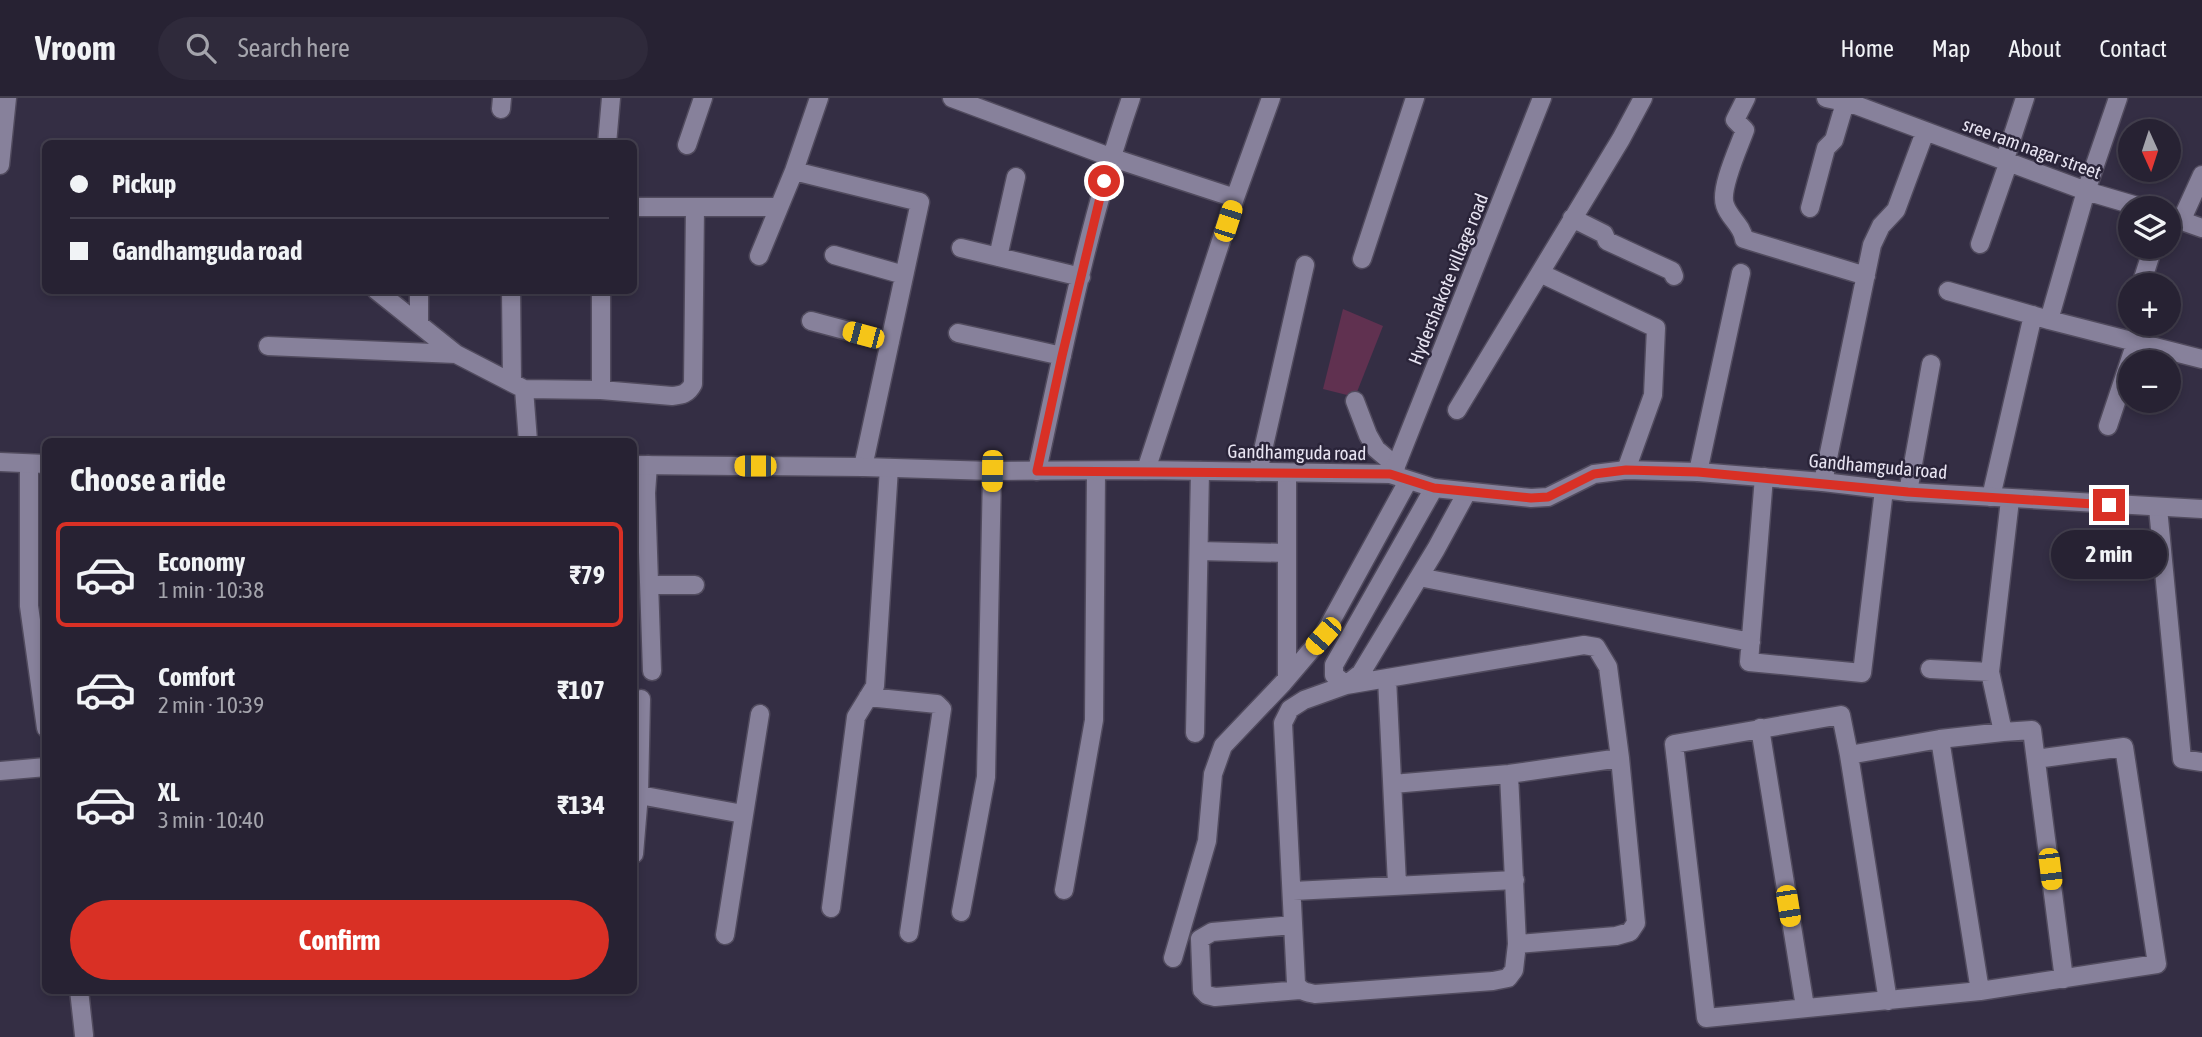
<!DOCTYPE html>
<meta charset="utf-8">
<style>
body{margin:0;font-family:"Asap Condensed",sans-serif;background:#2f2a3b;color:#f1f3f6;height:100vh;display:flex;flex-direction:column;font-size:26px;white-space:nowrap}
*{box-sizing:border-box;margin:0}
p{font-size:23px;color:#a4a4ac}
.icon{flex:none;width:38px;height:38px;fill:none;stroke:currentColor;stroke-width:2;stroke-linecap:round;stroke-linejoin:round}
.map{position:relative;flex:1;overflow:hidden}
.side{position:absolute;left:42px;top:340px;width:595px;height:556px;display:flex;flex-direction:column;background:#272233;border-radius:10px;box-shadow:0 4px 10px #0003,0 0 0 2px #433f4e}
.side>*{flex:none}
.banner{position:absolute;left:42px;top:42px;width:595px;height:154px;border-radius:10px;box-shadow:0 4px 10px #0003,0 0 0 2px #433f4e;display:grid;align-content:center;height:154px;padding:0 28px;background:#272233}
.needle{width:46px;rotate:177deg}
.fabs{position:absolute;left:2118px;top:21px;display:grid;gap:14px}
.fabs a{display:grid;place-items:center;width:63px;height:63px;border-radius:50%;background:#272233;box-shadow:0 4px 10px #0003,0 0 0 2px #433f4e;font-size:35px}
.end{position:absolute;width:32px;height:32px;margin:-16px;border:9px solid #d93025;background:#fff;box-shadow:0 0 0 4px #fff}
.from{border-radius:50%}
.bubble{position:absolute;height:49px;border-radius:24px;background:#272233;box-shadow:0 4px 10px #0003,0 0 0 2px #433f4e;font-size:23px;font-weight:700;line-height:49px;text-align:center}
.car{position:absolute;width:21px;height:42px;margin:-21px -10px;border-radius:9px;box-shadow:0 0 5px 2px #0007;background:linear-gradient(#f5c518 24%,#345 0 40%,#f5c518 0 76%,#345 0 86%,#f5c518 0)}
.banner b{display:flex;align-items:center;gap:24px;height:66px;font-size:26px}
.banner b+b{border-top:2px solid #433f4e}
.banner i{width:18px;height:18px;background:#f1f3f6}
ul{padding:0;list-style:none}
li{display:flex;align-items:center;gap:21px;height:105px;margin:0 14px 10px;padding:0 14px;border:4px solid transparent;border-radius:10px}
li div{flex:1}
li b{display:block;font-size:26px}
li em{font-style:normal;font-weight:700}
li.on{border-color:#d93025}
li>.icon{width:63px;height:63px;stroke-width:1.5}
h2{padding:0 28px;font-size:32px;line-height:84px}
.button{display:flex;gap:14px;margin-top:auto;padding:14px 28px}
.button a{flex:1;height:80px;border-radius:42px;background:#d93025;color:#fff;font-size:28px;font-weight:700;line-height:80px;text-align:center}
header{display:flex;align-items:center;gap:42px;box-sizing:border-box;height:98px;padding:0 35px;background:#272233;border-bottom:2px solid #433f4e}
header strong{font-size:33px}
nav{display:flex;gap:38px;margin-inline-start:auto;font-size:24px}
.search{width:490px;height:63px;background:#2f2a3b;display:flex;align-items:center;gap:18px;box-sizing:border-box;padding:0 24px;border-radius:38px;color:#a4a4ac;font-size:26px}
.map>svg:first-child{display:block}
</style>
<header>
<strong>Vroom</strong>
<div class="search"><svg class="icon" aria-label="search" viewBox="0 0 24 24"><circle cx="10" cy="10" r="6"/><path d="M15 15l6 6"/></svg>Search here</div>
<nav><a>Home</a><a>Map</a><a>About</a><a>Contact</a></nav>
</header>
<div class="map">
<svg width="2202" height="939" viewBox="0 0 2202 939">
<rect width="100%" height="100%" fill="#342e44"/>
<path fill="#603150" d="M 1343,211 L 1383,228 L 1355,299 L 1323,291 Z"/>
<g fill="none" stroke-linecap="round" stroke-linejoin="round">
<g stroke="#514b5e" stroke-width="21">
<path id="minor" d="M 952,0 L 1110,59 L 1235,100
M 1746,0 L 1735,22 L 1745,32 C 1739,49 1719,91 1725,107 C 1729,120 1742,127 1744,141 L 1866,178
M 1826,0 L 1853,6 L 2086,93 L 2144,110
M 501,11 L 502,0
M 607,46 L 611,0
M 687,47 L 703,0
M 2005,61 L 2025,0
M 0,67 L 7,0
M 794,73 L 920,104 L 863,369
M 634,109 L 777,109
M 1810,110 L 1826,50 L 1834,42 L 1845,5
M 2168,118 L 2202,130
M 1572,120 L 1604,136 L 1607,143 L 1672,173 L 1674,178
M 2182,121 L 2202,77
M 1980,146 L 2009,63
M 961,150 L 1081,179
M 834,157 L 904,177
M 759,158 L 794,73 L 819,0
M 998,159 L 1016,79
M 1362,161 L 1415,0
M 1540,175 L 1656,230 L 1653,297 L 1626,372
M 2141,187 L 2153,149
M 376,192 L 456,256 L 524,291 L 601,292 L 672,298 C 682,297 688,296 693,286 L 695,109
M 419,192 L 419,225
M 511,192 L 512,285
M 601,192 L 601,292
M 1948,193 L 2049,222 L 2202,261
M 2049,222 L 2086,93 L 2118,0
M 811,223 L 890,244
M 958,235 L 1062,258
M 268,248 L 456,256
M 524,291 L 528,343
M 1355,303 L 1368,337 L 1376,351 L 1396,368
M 1457,312 L 1621,41 L 1643,0
M 2108,328 L 2136,244
M 29,366 L 29,508 L 46,630
M 648,367 L 646,395 L 652,573
M 1146,372 L 1235,100 L 1271,0
M 1037,373 C 1064,248 1089,121 1131,0
M 1258,374 L 1305,167
M 1698,374 L 1741,175
M 1287,375 L 1287,580
M 1764,379 L 1749,564 L 1862,575 L 1884,392
M 1823,384 L 1872,147 L 1881,128 L 1896,112 L 1925,34
M 1434,390 L 1334,567 L 1334,577 L 1346,587 L 1361,575 L 1436,451 L 1467,394
M 1908,394 L 1931,266
M 1991,399 L 2033,217
M 2010,402 L 1990,574 L 2003,634 L 2032,632 L 2064,881
M 2158,410 L 2182,661 L 2202,664
M 1199,453 L 1287,455
M 1419,479 L 1751,544
M 649,487 L 695,487
M 1930,571 L 1990,574
M 1387,580 L 1397,786
M 868,599 L 937,606 L 942,611 L 909,835
M 1760,630 L 1805,909
M 1195,635 L 1200,373
M 1940,641 L 1849,657 L 1841,617 L 1674,646 L 1706,920 L 1980,893 L 2157,866 L 2124,649 L 2036,661
M 1849,657 L 1888,903
M 0,673 L 46,669
M 1509,676 L 1517,846 L 1514,872 L 1508,880 L 1493,883 L 1315,896 C 1305,894 1301,894 1296,885 L 1283,625 L 1290,611 L 1304,602 L 1346,587 L 1584,547 L 1596,549 L 1608,569 L 1620,660 L 1636,825 L 1630,834 L 1616,838 L 1517,846
M 1393,686 L 1509,676 L 1620,660
M 634,696 L 743,716
M 634,756 L 639,696 L 641,601
M 1064,792 L 1094,622 L 1096,374
M 1293,793 L 1515,782
M 831,810 L 856,619 L 875,588 L 889,370
M 961,814 L 986,679 L 992,373
M 1293,827 L 1212,834 L 1200,841 L 1202,892 L 1207,897 L 1215,899 L 1300,892
M 725,837 L 760,616
M 1173,860 L 1207,743 L 1213,676 L 1223,648 L 1283,585 L 1323,538 L 1408,383
M 79,892 L 84,937
M 1980,893 L 1940,641 L 2003,634"/>
</g>
<g stroke="#514b5e" stroke-width="21">
<path id="tertiary" d="M 0,364 L 46,366
M 634,367 L 863,369 L 992,373 L 1146,372 L 1390,376 L 1434,390 L 1531,400 L 1548,399 L 1594,376 L 1626,372 L 1698,374 L 1823,384 L 1908,394 L 2202,411
M 1390,376 L 1396,368 L 1542,0"/>
</g>
<use href="#minor" stroke="#87819b" stroke-width="18"/>
<use href="#tertiary" stroke="#87819b" stroke-width="18"/>
</g>
<g fill="none" stroke-linecap="round" stroke-linejoin="round">
<path stroke="#d93025" stroke-width="9" d="M 1104,83 L 1062,258 L 1037,373 L 1390,376 L 1434,390 L 1531,400 L 1548,399 L 1594,376 L 1626,372 L 1698,374 L 1908,394 L 2109,407"/>
</g>
<g text-anchor="middle" stroke-width="5" stroke-linejoin="round" paint-order="stroke">
<g font-size="19" fill="#e7e3f1" stroke="#2a2439">
<text transform="translate(2032 50) rotate(20)" y="7">sree ram nagar street</text>
<text transform="translate(1448 181) rotate(-68)" y="7">Hydershakote village road</text>
<text transform="translate(1297 354) rotate(1)" y="7">Gandhamguda road</text>
<text transform="translate(1878 368) rotate(5)" y="7">Gandhamguda road</text>
</g>
</g>
</svg>
<div class="fabs">
<a><svg class="needle" viewBox="-14 -14 28 28"><path d="M0-13l5 13h-10z" fill="#e53935"/><path d="M0 13l5-13h-10z" fill="#a4a4ac"/></svg></a>
<a><svg class="icon" aria-label="layers" viewBox="0 0 24 24"><path d="M12 4l9 5-9 5-9-5zM3 14l9 5 9-5"/></svg></a>
<a>+</a>
<a>−</a>
</div>
<i class="end from" style="left:1104px;top:83px"></i>
<i class="end" style="left:2109px;top:407px"></i>
<div class="bubble" style="left:2051px;top:432px;width:116px">2 min</div>
<i class="car" style="left:1228px;top:123px;rotate:18deg"></i>
<i class="car" style="left:863px;top:237px;rotate:285deg"></i>
<i class="car" style="left:755px;top:368px;rotate:270deg"></i>
<i class="car" style="left:992px;top:373px;rotate:181deg"></i>
<i class="car" style="left:1323px;top:538px;rotate:221deg"></i>
<i class="car" style="left:2050px;top:771px;rotate:173deg"></i>
<i class="car" style="left:1788px;top:808px;rotate:171deg"></i>
<div class="banner">
<b><i class="from"></i>Pickup</b>
<b><i></i>Gandhamguda road</b>
</div>
<section class="side">
<h2>Choose a ride</h2>
<ul>
<li class="on"><svg class="icon" aria-label="car" viewBox="0 0 24 24"><path d="M5 17H2v-5l4-1 3-4h7l3 4 3 1v5h-3M9 17h6M6 11h13"/><circle cx="7" cy="17" r="2"/><circle cx="17" cy="17" r="2"/></svg><div><b>Economy</b><p>1 min · 10:38</p></div><em>₹79</em></li>
<li><svg class="icon" aria-label="car" viewBox="0 0 24 24"><path d="M5 17H2v-5l4-1 3-4h7l3 4 3 1v5h-3M9 17h6M6 11h13"/><circle cx="7" cy="17" r="2"/><circle cx="17" cy="17" r="2"/></svg><div><b>Comfort</b><p>2 min · 10:39</p></div><em>₹107</em></li>
<li><svg class="icon" aria-label="car" viewBox="0 0 24 24"><path d="M5 17H2v-5l4-1 3-4h7l3 4 3 1v5h-3M9 17h6M6 11h13"/><circle cx="7" cy="17" r="2"/><circle cx="17" cy="17" r="2"/></svg><div><b>XL</b><p>3 min · 10:40</p></div><em>₹134</em></li>
</ul>
<div class="button"><a>Confirm</a></div>
</section>
</div>
